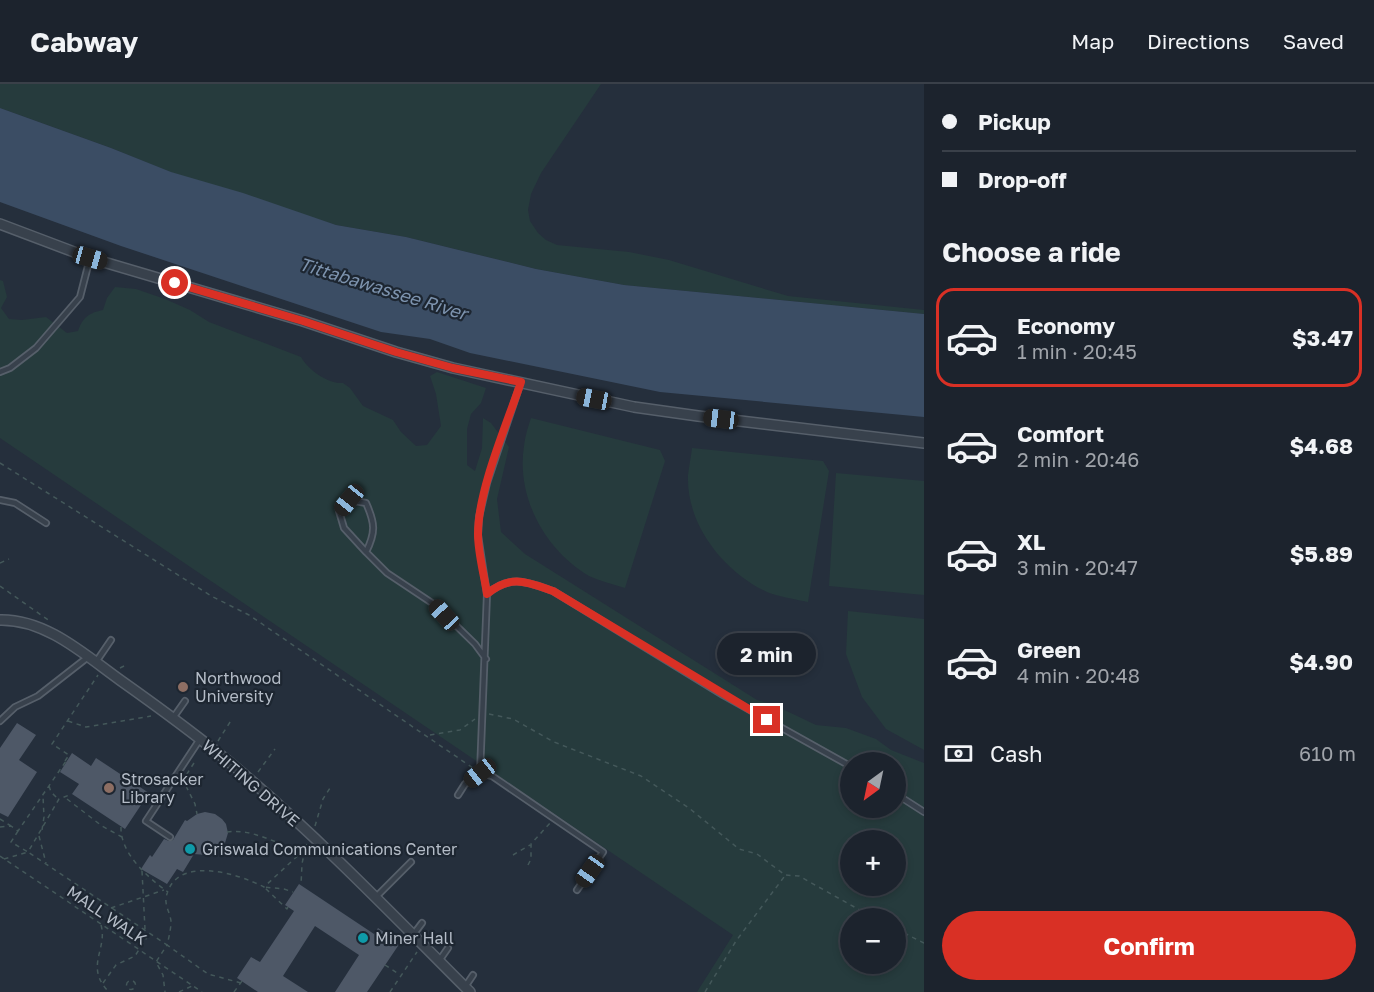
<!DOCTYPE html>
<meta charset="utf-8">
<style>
body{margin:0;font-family:"Golos Text",sans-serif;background:#252b35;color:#f1f3f6;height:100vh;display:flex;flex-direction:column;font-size:22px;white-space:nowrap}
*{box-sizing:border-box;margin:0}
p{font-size:20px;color:#a0a4aa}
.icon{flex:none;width:33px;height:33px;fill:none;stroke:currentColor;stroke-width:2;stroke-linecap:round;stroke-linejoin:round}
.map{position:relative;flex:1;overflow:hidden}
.drawer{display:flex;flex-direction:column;background:#1c232d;width:450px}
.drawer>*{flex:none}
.top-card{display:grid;align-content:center;height:132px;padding:0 18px;background:#1c232d}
.needle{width:39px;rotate:213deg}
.tools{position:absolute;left:840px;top:668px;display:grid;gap:12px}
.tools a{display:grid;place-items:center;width:66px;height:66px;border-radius:50%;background:#1c232d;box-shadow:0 3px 9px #0003,0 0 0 2px #3a4049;font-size:30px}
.end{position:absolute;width:27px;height:27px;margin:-14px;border:8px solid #d93025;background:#fff;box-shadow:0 0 0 3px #fff}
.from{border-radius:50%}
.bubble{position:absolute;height:42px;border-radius:21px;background:#1c232d;box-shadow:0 3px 9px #0003,0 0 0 2px #3a4049;font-size:20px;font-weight:700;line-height:42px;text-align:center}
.car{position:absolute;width:18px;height:36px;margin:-18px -9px;border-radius:8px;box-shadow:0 0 4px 2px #0007;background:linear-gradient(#222 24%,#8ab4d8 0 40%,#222 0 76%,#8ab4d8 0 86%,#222 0)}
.top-card b{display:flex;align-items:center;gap:21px;height:57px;font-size:22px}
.top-card b+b{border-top:2px solid #3a4049}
.top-card i{width:15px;height:15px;background:#f1f3f6}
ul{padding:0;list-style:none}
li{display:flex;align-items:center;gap:18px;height:99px;margin:0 12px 9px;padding:0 6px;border:3px solid transparent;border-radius:18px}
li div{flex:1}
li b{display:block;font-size:22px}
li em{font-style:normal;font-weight:700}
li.on{border-color:#d93025}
li>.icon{width:54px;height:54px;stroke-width:1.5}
h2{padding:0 18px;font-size:27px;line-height:72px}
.pay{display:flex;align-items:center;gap:15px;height:66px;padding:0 18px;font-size:22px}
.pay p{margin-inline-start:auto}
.action{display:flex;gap:12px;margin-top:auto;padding:12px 18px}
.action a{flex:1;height:69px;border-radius:36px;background:#d93025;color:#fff;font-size:24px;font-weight:700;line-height:69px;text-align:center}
header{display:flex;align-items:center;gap:36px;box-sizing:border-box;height:84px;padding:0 30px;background:#1c232d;border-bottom:2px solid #3a4049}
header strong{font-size:28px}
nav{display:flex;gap:33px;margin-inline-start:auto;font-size:21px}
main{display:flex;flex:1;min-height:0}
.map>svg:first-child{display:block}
</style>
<header>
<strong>Cabway</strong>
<nav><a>Map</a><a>Directions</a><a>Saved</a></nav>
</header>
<main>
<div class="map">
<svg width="924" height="908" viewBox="0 0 924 908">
<rect width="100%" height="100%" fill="#252f3c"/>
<path fill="#263b3d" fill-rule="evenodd" d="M 0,0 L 601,0 L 541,89 L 531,110 L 528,126 L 530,137 L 538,149 L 546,156 L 557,161 L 629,168 L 669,176 L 788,212 L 924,226 L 924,230 L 624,201 L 536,185 L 406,153 L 336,141 L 170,88 L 111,64 L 0,24 Z
M 0,196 L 3,197 L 7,213 L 1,224 L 9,235 L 22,236 L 46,233 L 67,249 L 78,247 C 83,233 89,229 103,226 L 107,214 L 115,203 L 136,205 L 165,215 L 190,226 L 209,238 L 301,273 C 308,286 328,300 343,299 L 350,304 L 363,322 L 393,336 L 401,348 L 416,362 L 427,361 L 441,342 L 436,310 L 430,292 L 437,288 L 486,304 L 481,319 L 471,330 L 467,345 L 467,381 L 475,387 L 482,364 L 483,334 L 491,339 L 509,363 L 497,415 L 501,448 L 525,470 L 757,616 L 774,621 L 816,641 L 846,644 L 876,655 L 891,666 L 924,679 L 924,908 L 697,908 L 733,851 L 0,354 ZM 850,678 L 896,678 L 896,723 L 850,723 ZM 850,756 L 896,756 L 896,801 L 850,801 ZM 850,834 L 896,834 L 896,879 L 850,879 Z
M 531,334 L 660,366 L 665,377 L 625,504 C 613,500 600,497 589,492 C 545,466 516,413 524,362 C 525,352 528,343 531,334 Z
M 692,364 L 823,377 L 829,387 L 808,518 C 795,515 779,513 767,508 C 724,488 686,441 688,391 C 689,382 691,373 692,364 Z
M 836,389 L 924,397 L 924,511 L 829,502 Z
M 848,527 L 924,535 L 924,666 L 886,645 L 862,613 L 846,570 Z"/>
<path fill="#3b4d64" d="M 0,24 L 111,64 L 171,88 L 243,109 L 336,141 L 406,153 L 536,185 L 624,201 L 924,230 L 924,333 L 660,308 L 470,269 L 430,255 L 381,248 L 121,162 L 0,118 Z"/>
<path fill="#4e5867" d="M 17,639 L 36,651 L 19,676 L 37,688 L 8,733 L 0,729 L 0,664 Z
M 72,669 L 91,682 L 96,674 L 149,709 L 125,745 L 72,710 L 79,700 L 60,688 Z
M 205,728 L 215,730 L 222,735 L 226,740 L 228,749 L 225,759 L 221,765 L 206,771 L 194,770 L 183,788 L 177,785 L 167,800 L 141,785 L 150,771 L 152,773 L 164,755 L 169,757 L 173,756 L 185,736 L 187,737 L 197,730 Z
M 299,800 L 374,850 L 378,844 L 400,859 L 367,908 L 335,908 L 359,871 L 315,842 L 283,892 L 308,908 L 258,908 L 237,894 L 251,873 L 260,878 L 294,827 L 285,821 Z"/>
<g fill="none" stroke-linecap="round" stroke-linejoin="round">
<g stroke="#565f6a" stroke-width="8">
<path id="lane" d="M 0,288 L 10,284 L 36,264 L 80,213 L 90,174
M 0,416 L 15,419 L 46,439
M 366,468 L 344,444 L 339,427 L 349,416 L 366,419 C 375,439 376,448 366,468 L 387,489 L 435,521 L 475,560 L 486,575
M 487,510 C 511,490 527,498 553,507 L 723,611 L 850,682
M 96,578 L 111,556
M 173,634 L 185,617
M 0,637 L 15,623 L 38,612 L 88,573
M 480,689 L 487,510 L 478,451 L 479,433 L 487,399 L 521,298
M 896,710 L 924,728
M 458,711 L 465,700 L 480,689 L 492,692 L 603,768 L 577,806
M 170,753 L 146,737 L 200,655
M 375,814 L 411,778
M 413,851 L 422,839
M 439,877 L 448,864
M 465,903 L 473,891"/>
</g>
<g stroke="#565f6a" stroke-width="12">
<path id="street" d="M 0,140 L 90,174 L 303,237 L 396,268 L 453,284 L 634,323 L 698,332 L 924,359
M 0,536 C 46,535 85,571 120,596 C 161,625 202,655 240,687 C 321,756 395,833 470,908"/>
</g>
<path stroke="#44585a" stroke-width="1.5" stroke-dasharray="4.5 4.5" stroke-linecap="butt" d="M 0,379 L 213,513 L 249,531 L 473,684
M 0,479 L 9,475
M 0,502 L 51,538
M 120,584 L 126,581
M 489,630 L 513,635 L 554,658 L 641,692 L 689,724 L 739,765 L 757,770 L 785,791 L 799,792 L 874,834
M 68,637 L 86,643 L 151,632
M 430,651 L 460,646 L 475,635
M 218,657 L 232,635
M 65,677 L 69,671 L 52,660 L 98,591
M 194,679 L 183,696 L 195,720 L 197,730
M 258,688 L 275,665
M 49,702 L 51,708 L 58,715
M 67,715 L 102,742 L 122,753
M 0,735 L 11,742
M 315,742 L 323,715 L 330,704
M 0,743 L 11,742 L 18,747 L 66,677
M 121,743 C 120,769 148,794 168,808
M 42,746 L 44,733 L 43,712
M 18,747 L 11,758 L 28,768 L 59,715 L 72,710
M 227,748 C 256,744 277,763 305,765 L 302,780 L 301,801
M 39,752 L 46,779
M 513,771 L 530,761
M 0,772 L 202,908
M 4,775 L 28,768 L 167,861 L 156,878 L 163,891 L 165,908
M 528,781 L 531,775 L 531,760 L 550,739
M 142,787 L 145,845
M 288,823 L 287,825 L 264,803 L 284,805 L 293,808
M 111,824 L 164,806
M 101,841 C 108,865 84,883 109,908
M 896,845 L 924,859
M 385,881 L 400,891
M126.5 901a4.5 4.5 0 1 1 9 0a4.5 4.5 0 1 1-9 0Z
M 103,899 L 116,881 L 135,872 L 149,850
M 241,899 L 208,890 L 167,861 C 169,853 171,845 171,837 C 170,829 165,822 166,814 C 174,770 237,789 264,803 L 305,765 L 307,760
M 179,908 L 192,902
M 234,908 L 242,897
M 390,908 L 417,868
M 705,908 L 736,857 L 784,793"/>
<use href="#lane" stroke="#38414c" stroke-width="4.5"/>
<use href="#street" stroke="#38414c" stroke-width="9"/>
</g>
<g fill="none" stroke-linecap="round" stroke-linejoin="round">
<path stroke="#d93025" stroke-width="8" d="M 175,199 L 303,237 L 396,268 L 453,284 L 521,298 C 507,340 478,406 478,450 C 478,469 484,490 487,510 C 511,490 527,498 553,507 L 767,636"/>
</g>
<g fill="#8d6e63" stroke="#1d2631" stroke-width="2">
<circle cx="183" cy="603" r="6"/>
<circle cx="109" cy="704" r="6"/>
</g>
<g fill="#0f9aa8" stroke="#1d2631" stroke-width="2">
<circle cx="190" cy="765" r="6"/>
<circle cx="363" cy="854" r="6"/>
</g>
<g text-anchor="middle" stroke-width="4.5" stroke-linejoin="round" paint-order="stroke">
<g font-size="16" fill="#b4bcc7" stroke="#1d2631" text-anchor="start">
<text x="195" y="600">Northwood<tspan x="195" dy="18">University</tspan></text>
<text x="121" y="701">Strosacker<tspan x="121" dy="18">Library</tspan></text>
<text x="202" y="771">Griswald Communications Center</text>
<text x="375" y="860">Miner Hall</text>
</g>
<g font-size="16" fill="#b4bcc7" stroke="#1d2631">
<text transform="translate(251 699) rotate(41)" y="6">WHITING DRIVE</text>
<text transform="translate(107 831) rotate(34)" y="6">MALL WALK</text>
</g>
<g font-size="18" font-style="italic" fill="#7d93ae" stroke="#1d2631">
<text transform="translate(383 205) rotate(17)" y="6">Tittabawassee River</text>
</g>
</g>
</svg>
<div class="tools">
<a><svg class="needle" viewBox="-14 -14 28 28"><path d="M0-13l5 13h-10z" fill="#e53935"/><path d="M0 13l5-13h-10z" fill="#a0a4aa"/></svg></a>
<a>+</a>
<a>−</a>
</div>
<i class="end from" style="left:175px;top:199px"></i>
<i class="end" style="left:767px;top:636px"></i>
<div class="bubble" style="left:717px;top:549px;width:99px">2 min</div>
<i class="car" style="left:90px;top:174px;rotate:106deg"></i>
<i class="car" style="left:594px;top:315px;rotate:281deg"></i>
<i class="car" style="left:721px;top:335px;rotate:277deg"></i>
<i class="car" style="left:349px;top:416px;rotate:219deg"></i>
<i class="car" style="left:444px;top:531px;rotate:317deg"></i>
<i class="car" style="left:480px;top:689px;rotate:232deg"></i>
<i class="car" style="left:590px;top:787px;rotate:215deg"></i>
</div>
<section class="drawer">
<div class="top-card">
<b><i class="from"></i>Pickup</b>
<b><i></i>Drop-off</b>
</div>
<h2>Choose a ride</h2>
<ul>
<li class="on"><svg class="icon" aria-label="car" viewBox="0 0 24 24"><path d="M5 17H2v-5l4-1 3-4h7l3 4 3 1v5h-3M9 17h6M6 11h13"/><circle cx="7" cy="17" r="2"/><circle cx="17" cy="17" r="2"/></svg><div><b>Economy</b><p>1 min · 20:45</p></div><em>$3.47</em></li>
<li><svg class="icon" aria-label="car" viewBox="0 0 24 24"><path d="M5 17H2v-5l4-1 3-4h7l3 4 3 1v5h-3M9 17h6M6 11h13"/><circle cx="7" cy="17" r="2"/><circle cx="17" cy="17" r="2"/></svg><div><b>Comfort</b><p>2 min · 20:46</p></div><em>$4.68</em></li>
<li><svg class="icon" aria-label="car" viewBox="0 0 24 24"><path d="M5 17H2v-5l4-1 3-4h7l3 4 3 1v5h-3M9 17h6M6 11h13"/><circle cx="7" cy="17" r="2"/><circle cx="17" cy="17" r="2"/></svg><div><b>XL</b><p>3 min · 20:47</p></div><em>$5.89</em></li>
<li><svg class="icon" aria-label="car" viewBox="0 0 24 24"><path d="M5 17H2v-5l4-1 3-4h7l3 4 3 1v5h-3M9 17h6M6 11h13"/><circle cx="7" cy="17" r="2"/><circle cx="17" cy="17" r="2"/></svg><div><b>Green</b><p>4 min · 20:48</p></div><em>$4.90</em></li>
</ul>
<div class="pay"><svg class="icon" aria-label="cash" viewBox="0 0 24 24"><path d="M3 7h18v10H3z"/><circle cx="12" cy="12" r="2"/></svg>Cash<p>610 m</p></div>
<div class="action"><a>Confirm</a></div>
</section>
</main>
